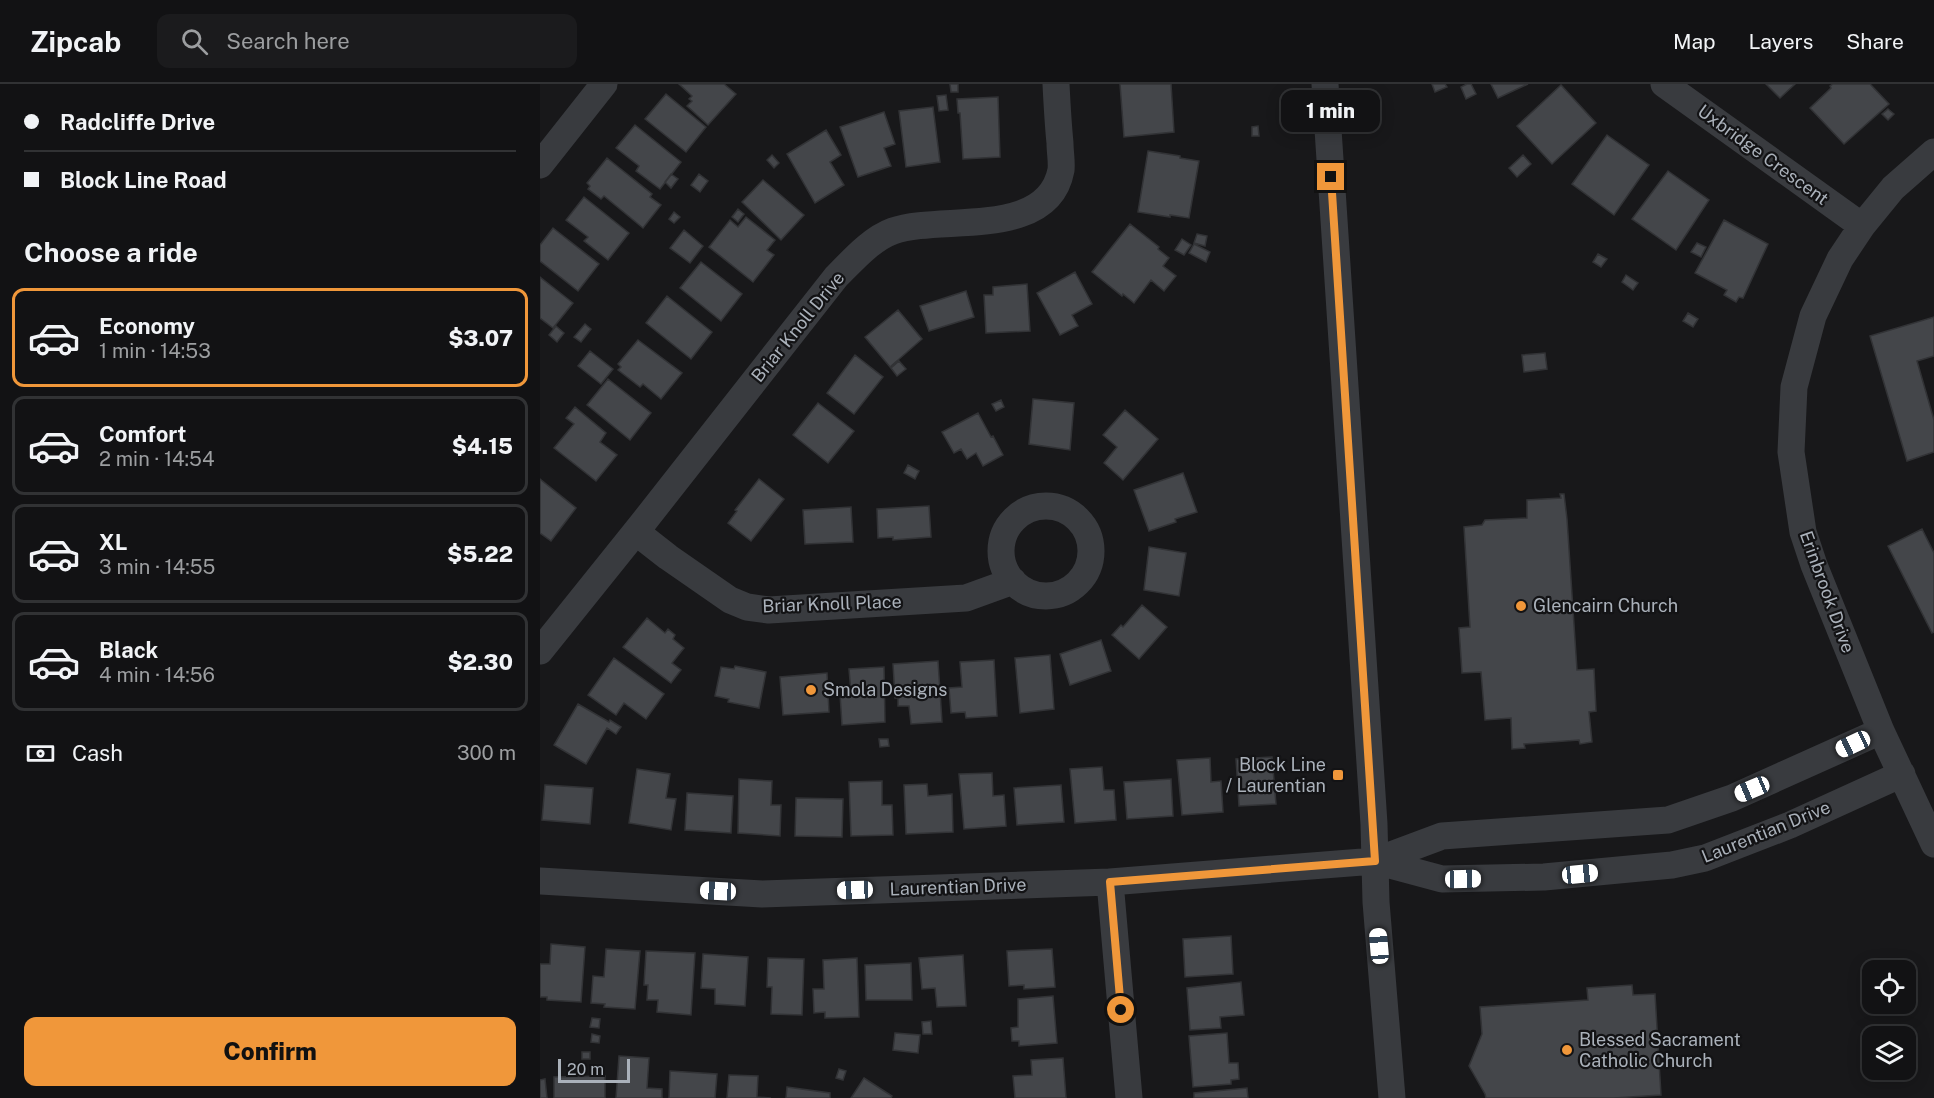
<!DOCTYPE html>
<meta charset="utf-8">
<style>
body{margin:0;font-family:"Public Sans",sans-serif;background:#1b1b1d;color:#f1f3f6;height:100vh;display:flex;flex-direction:column;font-size:22px;white-space:nowrap}
*{box-sizing:border-box;margin:0}
p{font-size:20px;color:#9c9ea0}
.icon{flex:none;width:33px;height:33px;fill:none;stroke:currentColor;stroke-width:2;stroke-linecap:round;stroke-linejoin:round}
.map{position:relative;flex:1;overflow:hidden}
.details{display:flex;flex-direction:column;background:#121214;width:540px}
.details>*{flex:none}
.banner{display:grid;align-content:center;height:132px;padding:0 24px;background:#121214}
.controls{position:absolute;left:1322px;top:876px;display:grid;gap:12px}
.controls a{display:grid;place-items:center;width:54px;height:54px;border-radius:12px;background:#121214;box-shadow:0 3px 15px #0003,0 0 0 2px #313234;font-size:30px}
.scale{position:absolute;left:18px;bottom:15px;width:72px;box-sizing:border-box;padding-left:6px;border:3px solid #aab1ba;border-top:0;font-size:16px;line-height:21px;white-space:nowrap;color:#aab1ba;-webkit-text-stroke:4px #131315;paint-order:stroke}
.end{position:absolute;width:27px;height:27px;margin:-14px;border:8px solid #f0973a;background:#111;box-shadow:0 0 0 3px #111}
.from{border-radius:50%}
.bubble{position:absolute;height:42px;border-radius:12px;background:#121214;box-shadow:0 3px 15px #0003,0 0 0 2px #313234;font-size:20px;font-weight:800;line-height:42px;text-align:center}
.car{position:absolute;width:18px;height:36px;margin:-18px -9px;border-radius:8px;box-shadow:0 0 4px 2px #0007;background:linear-gradient(#fff 24%,#345 0 40%,#fff 0 76%,#345 0 86%,#fff 0)}
.banner b{display:flex;align-items:center;gap:21px;height:57px;font-size:22px}
.banner b+b{border-top:2px solid #313234}
.banner i{width:15px;height:15px;background:#f1f3f6}
ul{padding:0;list-style:none}
li{display:flex;align-items:center;gap:18px;height:99px;margin:0 12px 9px;padding:0 12px;border:3px solid #313234;border-radius:12px}
li div{flex:1}
li b{display:block;font-size:22px}
li em{font-style:normal;font-weight:800}
li.selected{border-color:#f0973a}
li>.icon{width:54px;height:54px;stroke-width:1.5}
h2{padding:0 24px;font-size:27px;line-height:72px}
.pay{display:flex;align-items:center;gap:15px;height:66px;padding:0 24px;font-size:22px}
.pay p{margin-inline-start:auto}
.button{display:flex;gap:12px;margin-top:auto;padding:12px 24px}
.button a{flex:1;height:69px;border-radius:12px;background:#f0973a;color:#111;font-size:24px;font-weight:800;line-height:69px;text-align:center}
header{display:flex;align-items:center;gap:36px;box-sizing:border-box;height:84px;padding:0 30px;background:#121214;border-bottom:2px solid #313234}
header strong{font-size:28px}
nav{display:flex;gap:33px;margin-inline-start:auto;font-size:21px}
.search{width:420px;height:54px;background:#1b1b1d;display:flex;align-items:center;gap:15px;box-sizing:border-box;padding:0 21px;border-radius:12px;color:#9c9ea0;font-size:22px}
main{display:flex;flex:1;min-height:0}
.map>svg:first-child{display:block}
</style>
<header>
<strong>Zipcab</strong>
<div class="search"><svg class="icon" aria-label="search" viewBox="0 0 24 24"><circle cx="10" cy="10" r="6"/><path d="M15 15l6 6"/></svg>Search here</div>
<nav><a>Map</a><a>Layers</a><a>Share</a></nav>
</header>
<main>
<section class="details">
<div class="banner">
<b><i class="from"></i>Radcliffe Drive</b>
<b><i></i>Block Line Road</b>
</div>
<h2>Choose a ride</h2>
<ul>
<li class="selected"><svg class="icon" aria-label="car" viewBox="0 0 24 24"><path d="M5 17H2v-5l4-1 3-4h7l3 4 3 1v5h-3M9 17h6M6 11h13"/><circle cx="7" cy="17" r="2"/><circle cx="17" cy="17" r="2"/></svg><div><b>Economy</b><p>1 min · 14:53</p></div><em>$3.07</em></li>
<li><svg class="icon" aria-label="car" viewBox="0 0 24 24"><path d="M5 17H2v-5l4-1 3-4h7l3 4 3 1v5h-3M9 17h6M6 11h13"/><circle cx="7" cy="17" r="2"/><circle cx="17" cy="17" r="2"/></svg><div><b>Comfort</b><p>2 min · 14:54</p></div><em>$4.15</em></li>
<li><svg class="icon" aria-label="car" viewBox="0 0 24 24"><path d="M5 17H2v-5l4-1 3-4h7l3 4 3 1v5h-3M9 17h6M6 11h13"/><circle cx="7" cy="17" r="2"/><circle cx="17" cy="17" r="2"/></svg><div><b>XL</b><p>3 min · 14:55</p></div><em>$5.22</em></li>
<li><svg class="icon" aria-label="car" viewBox="0 0 24 24"><path d="M5 17H2v-5l4-1 3-4h7l3 4 3 1v5h-3M9 17h6M6 11h13"/><circle cx="7" cy="17" r="2"/><circle cx="17" cy="17" r="2"/></svg><div><b>Black</b><p>4 min · 14:56</p></div><em>$2.30</em></li>
</ul>
<div class="pay"><svg class="icon" aria-label="cash" viewBox="0 0 24 24"><path d="M3 7h18v10H3z"/><circle cx="12" cy="12" r="2"/></svg>Cash<p>300 m</p></div>
<div class="button"><a>Confirm</a></div>
</section>
<div class="map">
<svg width="1394" height="1014" viewBox="0 0 1394 1014">
<rect width="100%" height="100%" fill="#18181a"/>
<path fill="#44464a" stroke="#323336" stroke-width="1.5" d="M 139,0 L 184,0 L 196,10 L 168,41 L 147,22 L 152,17 L 149,15 L 152,12 Z
M 410,0 L 418,0 L 418,8 L 411,8 Z
M 580,0 L 631,0 L 634,48 L 584,53 Z
M 892,0 L 905,0 L 907,3 L 895,8 Z
M 927,0 L 931,0 L 936,10 L 926,15 L 921,3 Z
M 951,0 L 988,0 L 958,14 Z
M 1226,0 L 1255,0 L 1240,14 Z
M 1293,0 L 1330,0 L 1349,20 L 1304,60 L 1270,24 L 1291,4 L 1290,2 Z
M 1021,1 L 1056,39 L 1012,80 L 977,42 Z
M 126,10 L 166,43 L 146,68 L 105,35 Z
M 406,11 L 408,26 L 399,27 L 397,12 Z
M 458,13 L 460,73 L 423,75 L 420,29 L 418,29 L 417,15 Z
M 393,23 L 400,78 L 366,83 L 359,27 Z
M 1348,25 L 1354,30 L 1348,36 L 1342,30 Z
M 344,28 L 355,60 L 344,64 L 351,82 L 318,93 L 300,43 Z
M 95,41 L 141,78 L 120,105 L 96,87 L 99,82 L 76,64 Z
M 718,42 L 719,52 L 712,52 L 712,43 Z
M 286,46 L 301,71 L 290,78 L 304,101 L 275,119 L 247,70 Z
M 1067,51 L 1109,81 L 1074,131 L 1032,100 Z
M 608,67 L 640,72 L 640,74 L 659,77 L 649,134 L 630,131 L 630,133 L 598,128 Z
M 232,71 L 239,79 L 234,84 L 227,76 Z
M 983,71 L 991,80 L 977,93 L 969,84 Z
M 67,74 L 112,110 L 110,113 L 121,121 L 103,144 L 64,112 L 61,115 L 48,105 L 50,102 L 47,99 Z
M 1128,87 L 1169,116 L 1136,166 L 1092,135 Z
M 131,90 L 138,95 L 131,104 L 125,98 Z
M 159,90 L 168,97 L 160,108 L 151,101 Z
M 223,96 L 264,131 L 241,156 L 202,118 Z
M 44,113 L 89,149 L 68,176 L 44,157 L 48,153 L 26,136 Z
M 198,125 L 204,130 L 198,138 L 192,133 Z
M 134,128 L 140,133 L 134,139 L 129,135 Z
M 206,133 L 235,156 L 227,166 L 234,171 L 213,198 L 169,163 L 190,136 L 198,143 Z
M 1184,136 L 1228,160 L 1203,214 L 1199,213 L 1196,218 L 1184,211 L 1187,206 L 1155,189 Z
M 590,140 L 619,163 L 618,165 L 629,174 L 623,182 L 636,192 L 624,207 L 611,196 L 594,219 L 583,210 L 582,212 L 552,188 Z
M 13,144 L 59,180 L 38,207 L 0,177 L 0,161 Z
M 144,146 L 163,162 L 150,179 L 130,164 Z
M 657,150 L 667,152 L 665,162 L 654,159 Z
M 642,155 L 651,161 L 644,171 L 635,166 Z
M 1157,159 L 1166,163 L 1161,173 L 1151,168 Z
M 654,160 L 670,168 L 666,178 L 649,169 Z
M 1058,170 L 1067,175 L 1061,183 L 1053,178 Z
M 161,178 L 202,210 L 181,237 L 140,204 Z
M 535,188 L 552,220 L 532,231 L 538,242 L 520,251 L 497,209 Z
M 1086,191 L 1098,199 L 1093,206 L 1082,198 Z
M 0,193 L 33,219 L 13,244 L 0,234 Z
M 487,200 L 490,247 L 446,249 L 444,211 L 453,211 L 453,203 Z
M 426,207 L 434,233 L 389,247 L 380,222 Z
M 127,212 L 172,248 L 151,275 L 106,239 Z
M 358,226 L 382,255 L 350,283 L 325,253 Z
M 1148,229 L 1158,235 L 1153,243 L 1143,237 Z
M 1394,233 L 1394,272 L 1377,277 L 1394,336 L 1394,368 L 1367,377 L 1330,252 Z
M 45,240 L 51,245 L 41,258 L 34,253 Z
M 16,242 L 24,249 L 17,258 L 9,251 Z
M 98,256 L 142,289 L 121,315 L 103,300 L 100,303 L 78,286 L 81,283 L 78,280 Z
M 50,267 L 73,285 L 61,300 L 38,282 Z
M 1005,269 L 1007,285 L 984,288 L 982,271 Z
M 315,271 L 343,293 L 314,330 L 287,309 Z
M 359,277 L 366,285 L 357,292 L 351,284 Z
M 68,295 L 111,329 L 90,356 L 47,321 Z
M 493,315 L 534,319 L 530,366 L 489,360 Z
M 461,316 L 464,323 L 456,327 L 452,320 Z
M 278,319 L 314,347 L 288,379 L 253,351 Z
M 35,323 L 66,349 L 60,358 L 77,371 L 56,397 L 14,364 L 34,340 L 26,334 Z
M 585,326 L 618,355 L 583,396 L 564,379 L 577,363 L 563,351 Z
M 438,329 L 451,353 L 453,352 L 463,371 L 443,382 L 436,369 L 427,375 L 421,365 L 414,369 L 402,348 Z
M 368,381 L 379,387 L 375,395 L 364,389 Z
M 643,389 L 657,428 L 635,435 L 636,438 L 609,447 L 594,406 Z
M 0,395 L 36,424 L 11,457 L 0,449 Z
M 219,395 L 244,415 L 211,457 L 188,439 L 197,427 L 195,426 Z
M 1020,410 L 1024,410 L 1027,435 L 1037,586 L 1054,585 L 1056,627 L 1049,628 L 1052,658 L 1040,660 L 1039,656 L 984,660 L 985,664 L 972,665 L 971,634 L 945,636 L 941,588 L 922,589 L 919,544 L 930,543 L 924,443 L 942,441 L 945,436 L 987,434 L 987,416 L 1021,414 Z
M 389,422 L 391,453 L 353,456 L 353,453 L 338,454 L 337,425 Z
M 311,423 L 313,458 L 265,460 L 263,426 Z
M 1382,445 L 1394,469 L 1394,548 L 1392,549 L 1348,462 Z
M 609,463 L 646,469 L 639,512 L 604,506 Z
M 602,521 L 627,543 L 599,575 L 572,551 L 581,541 L 583,543 Z
M 107,534 L 125,549 L 128,545 L 135,551 L 133,555 L 144,564 L 132,579 L 141,586 L 131,599 L 83,563 Z
M 561,556 L 571,587 L 530,601 L 520,570 Z
M 510,571 L 514,625 L 480,629 L 475,574 Z
M 74,574 L 124,610 L 106,635 L 84,619 L 76,631 L 48,611 Z
M 454,576 L 457,632 L 426,634 L 425,628 L 411,629 L 409,604 L 422,603 L 420,578 Z
M 398,577 L 402,638 L 371,640 L 369,622 L 358,622 L 358,614 L 355,614 L 353,580 Z
M 195,582 L 226,588 L 219,624 L 188,618 L 189,615 L 175,612 L 181,583 L 194,585 Z
M 344,583 L 345,638 L 302,641 L 300,610 L 311,609 L 309,585 Z
M 287,589 L 289,628 L 243,631 L 240,593 Z
M 38,620 L 69,638 L 70,636 L 81,643 L 76,650 L 67,644 L 46,680 L 14,661 Z
M 339,655 L 348,655 L 349,662 L 340,663 Z
M 732,673 L 736,720 L 699,722 L 696,675 Z
M 670,674 L 671,698 L 681,697 L 683,728 L 642,731 L 637,676 Z
M 562,683 L 564,706 L 574,706 L 576,736 L 535,739 L 530,685 Z
M 97,685 L 130,690 L 126,714 L 136,715 L 131,746 L 89,739 Z
M 452,689 L 453,712 L 464,711 L 466,742 L 424,745 L 419,690 Z
M 199,695 L 232,697 L 231,721 L 241,721 L 240,752 L 198,749 Z
M 631,695 L 633,732 L 587,735 L 584,698 Z
M 342,697 L 342,721 L 352,721 L 353,751 L 311,752 L 309,698 Z
M 387,700 L 388,712 L 412,710 L 413,748 L 366,750 L 364,701 Z
M 5,701 L 53,704 L 50,740 L 2,736 Z
M 521,701 L 524,738 L 477,741 L 474,704 Z
M 147,709 L 193,712 L 191,749 L 145,746 Z
M 256,714 L 303,715 L 302,753 L 255,752 Z
M 691,852 L 693,890 L 645,893 L 643,855 Z
M 11,860 L 45,863 L 41,918 L 7,916 L 7,913 L 0,913 L 0,880 L 10,880 Z
M 66,865 L 100,867 L 95,925 L 64,923 L 65,920 L 51,919 L 53,892 L 64,893 Z
M 512,865 L 515,903 L 484,905 L 484,901 L 469,902 L 467,867 Z
M 106,867 L 155,869 L 151,931 L 117,928 L 118,916 L 107,916 L 108,901 L 104,901 Z
M 163,870 L 208,873 L 205,922 L 175,920 L 175,905 L 161,904 Z
M 423,871 L 426,922 L 397,923 L 395,904 L 382,905 L 379,874 Z
M 228,874 L 264,875 L 262,931 L 231,930 L 232,903 L 227,903 Z
M 317,874 L 319,933 L 285,934 L 285,928 L 274,929 L 273,905 L 284,905 L 283,876 Z
M 371,879 L 372,916 L 326,916 L 325,881 Z
M 701,898 L 704,931 L 680,933 L 681,944 L 650,946 L 647,904 Z
M 1092,901 L 1093,911 L 1115,910 L 1121,1011 L 1074,1014 L 946,1014 L 945,1010 L 929,982 L 942,950 L 940,923 L 1048,916 L 1047,904 Z
M 513,912 L 517,959 L 479,962 L 479,957 L 472,957 L 471,944 L 478,943 L 478,915 Z
M 52,934 L 60,935 L 59,944 L 50,943 Z
M 391,937 L 392,950 L 383,950 L 382,938 Z
M 355,949 L 380,951 L 378,969 L 353,966 Z
M 687,949 L 689,979 L 698,979 L 699,995 L 691,996 L 691,1000 L 653,1003 L 649,952 Z
M 52,950 L 60,952 L 59,959 L 51,958 Z
M 42,968 L 50,968 L 50,975 L 42,975 Z
M 79,972 L 109,974 L 107,1004 L 122,1005 L 122,1014 L 76,1014 Z
M 523,974 L 526,1014 L 475,1014 L 473,992 L 492,991 L 491,976 Z
M 299,985 L 306,987 L 303,996 L 296,994 Z
M 130,987 L 177,990 L 175,1014 L 129,1014 Z
M 189,991 L 218,992 L 217,1013 L 231,1014 L 187,1014 Z
M 65,992 L 65,1014 L 14,1014 L 14,993 Z
M 324,994 L 352,1012 L 351,1014 L 311,1014 Z
M 5,995 L 7,1014 L 0,1014 L 0,996 Z
M 247,1003 L 290,1009 L 290,1014 L 246,1014 Z
M 707,1004 L 708,1014 L 654,1014 L 654,1009 Z"/>
<g fill="none" stroke-linecap="round" stroke-linejoin="round">
<path stroke="#393b3f" stroke-width="27" d="M 785,0 L 834,740 L 836,818 L 852,1014
M 1124,0 L 1322,142
M 1394,68 L 1353,104 L 1322,142 L 1300,175 L 1273,232 L 1254,303 L 1251,368 L 1263,448 L 1274,481 L 1341,647 L 1394,760
M 0,81 L 64,0
M461 467a45 45 0 1 1 90 0a45 45 0 1 1-90 0Z
M 96,448 L 128,473 L 190,516 L 207,523 L 229,526 L 426,514 L 473,497
M 0,567 L 102,440 L 296,193 C 312,177 331,155 353,147 C 401,130 508,156 521,86 C 522,78 520,68 520,59 C 518,39 517,20 516,0
M 835,777 L 902,795 L 1004,793 L 1132,781 L 1165,774 L 1250,741 L 1362,690
M 0,797 L 222,810 L 570,798 L 835,777 L 902,752 L 1128,736 L 1192,714 L 1341,647
M 570,798 L 589,1014"/>
</g>
<g fill="none" stroke-linecap="round" stroke-linejoin="round">
<path stroke="#f0973a" stroke-width="8" d="M 581,926 L 570,798 L 835,777 L 791,93"/>
</g>
<g fill="#f0973a" stroke="#131315" stroke-width="2">
<circle cx="981" cy="522" r="6"/>
<circle cx="271" cy="606" r="6"/>
<rect x="792" y="685" width="12" height="12" rx="3"/>
<circle cx="1027" cy="966" r="6"/>
</g>
<g text-anchor="middle" stroke-width="4.5" stroke-linejoin="round" paint-order="stroke">
<g font-size="18" fill="#aab1ba" stroke="#131315">
<text transform="translate(1223 71) rotate(36)" y="6">Uxbridge Crescent</text>
<text transform="translate(258 243) rotate(-51)" y="6">Briar Knoll Drive</text>
<text transform="translate(1287 508) rotate(70)" y="6">Erinbrook Drive</text>
<text transform="translate(292 520) rotate(-2)" y="6">Briar Knoll Place</text>
<text transform="translate(1226 748) rotate(-22)" y="6">Laurentian Drive</text>
<text transform="translate(418 803) rotate(-2)" y="6">Laurentian Drive</text>
</g>
<g font-size="18" fill="#aab1ba" stroke="#131315" text-anchor="start">
<text x="993" y="528">Glencairn Church</text>
<text x="283" y="612">Smola Designs</text>
<text x="786" y="687" text-anchor="end">Block Line<tspan x="786" dy="21">/ Laurentian</tspan></text>
<text x="1039" y="962">Blessed Sacrament<tspan x="1039" dy="21">Catholic Church</tspan></text>
</g>
</g>
</svg>
<div class="controls">
<a><svg class="icon" aria-label="locate" viewBox="0 0 24 24"><circle cx="12" cy="12" r="6"/><path d="M12 2v4M12 18v4M2 12h4M18 12h4"/></svg></a>
<a><svg class="icon" aria-label="layers" viewBox="0 0 24 24"><path d="M12 4l9 5-9 5-9-5zM3 14l9 5 9-5"/></svg></a>
</div>
<div class="scale">20 m</div>
<i class="end from" style="left:581px;top:926px"></i>
<i class="end" style="left:791px;top:93px"></i>
<div class="bubble" style="left:741px;top:6px;width:99px">1 min</div>
<i class="car" style="left:1313px;top:660px;rotate:245deg"></i>
<i class="car" style="left:1212px;top:705px;rotate:247deg"></i>
<i class="car" style="left:1040px;top:790px;rotate:84deg"></i>
<i class="car" style="left:923px;top:795px;rotate:89deg"></i>
<i class="car" style="left:315px;top:806px;rotate:268deg"></i>
<i class="car" style="left:178px;top:807px;rotate:273deg"></i>
<i class="car" style="left:839px;top:862px;rotate:355deg"></i>
</div>
</main>
